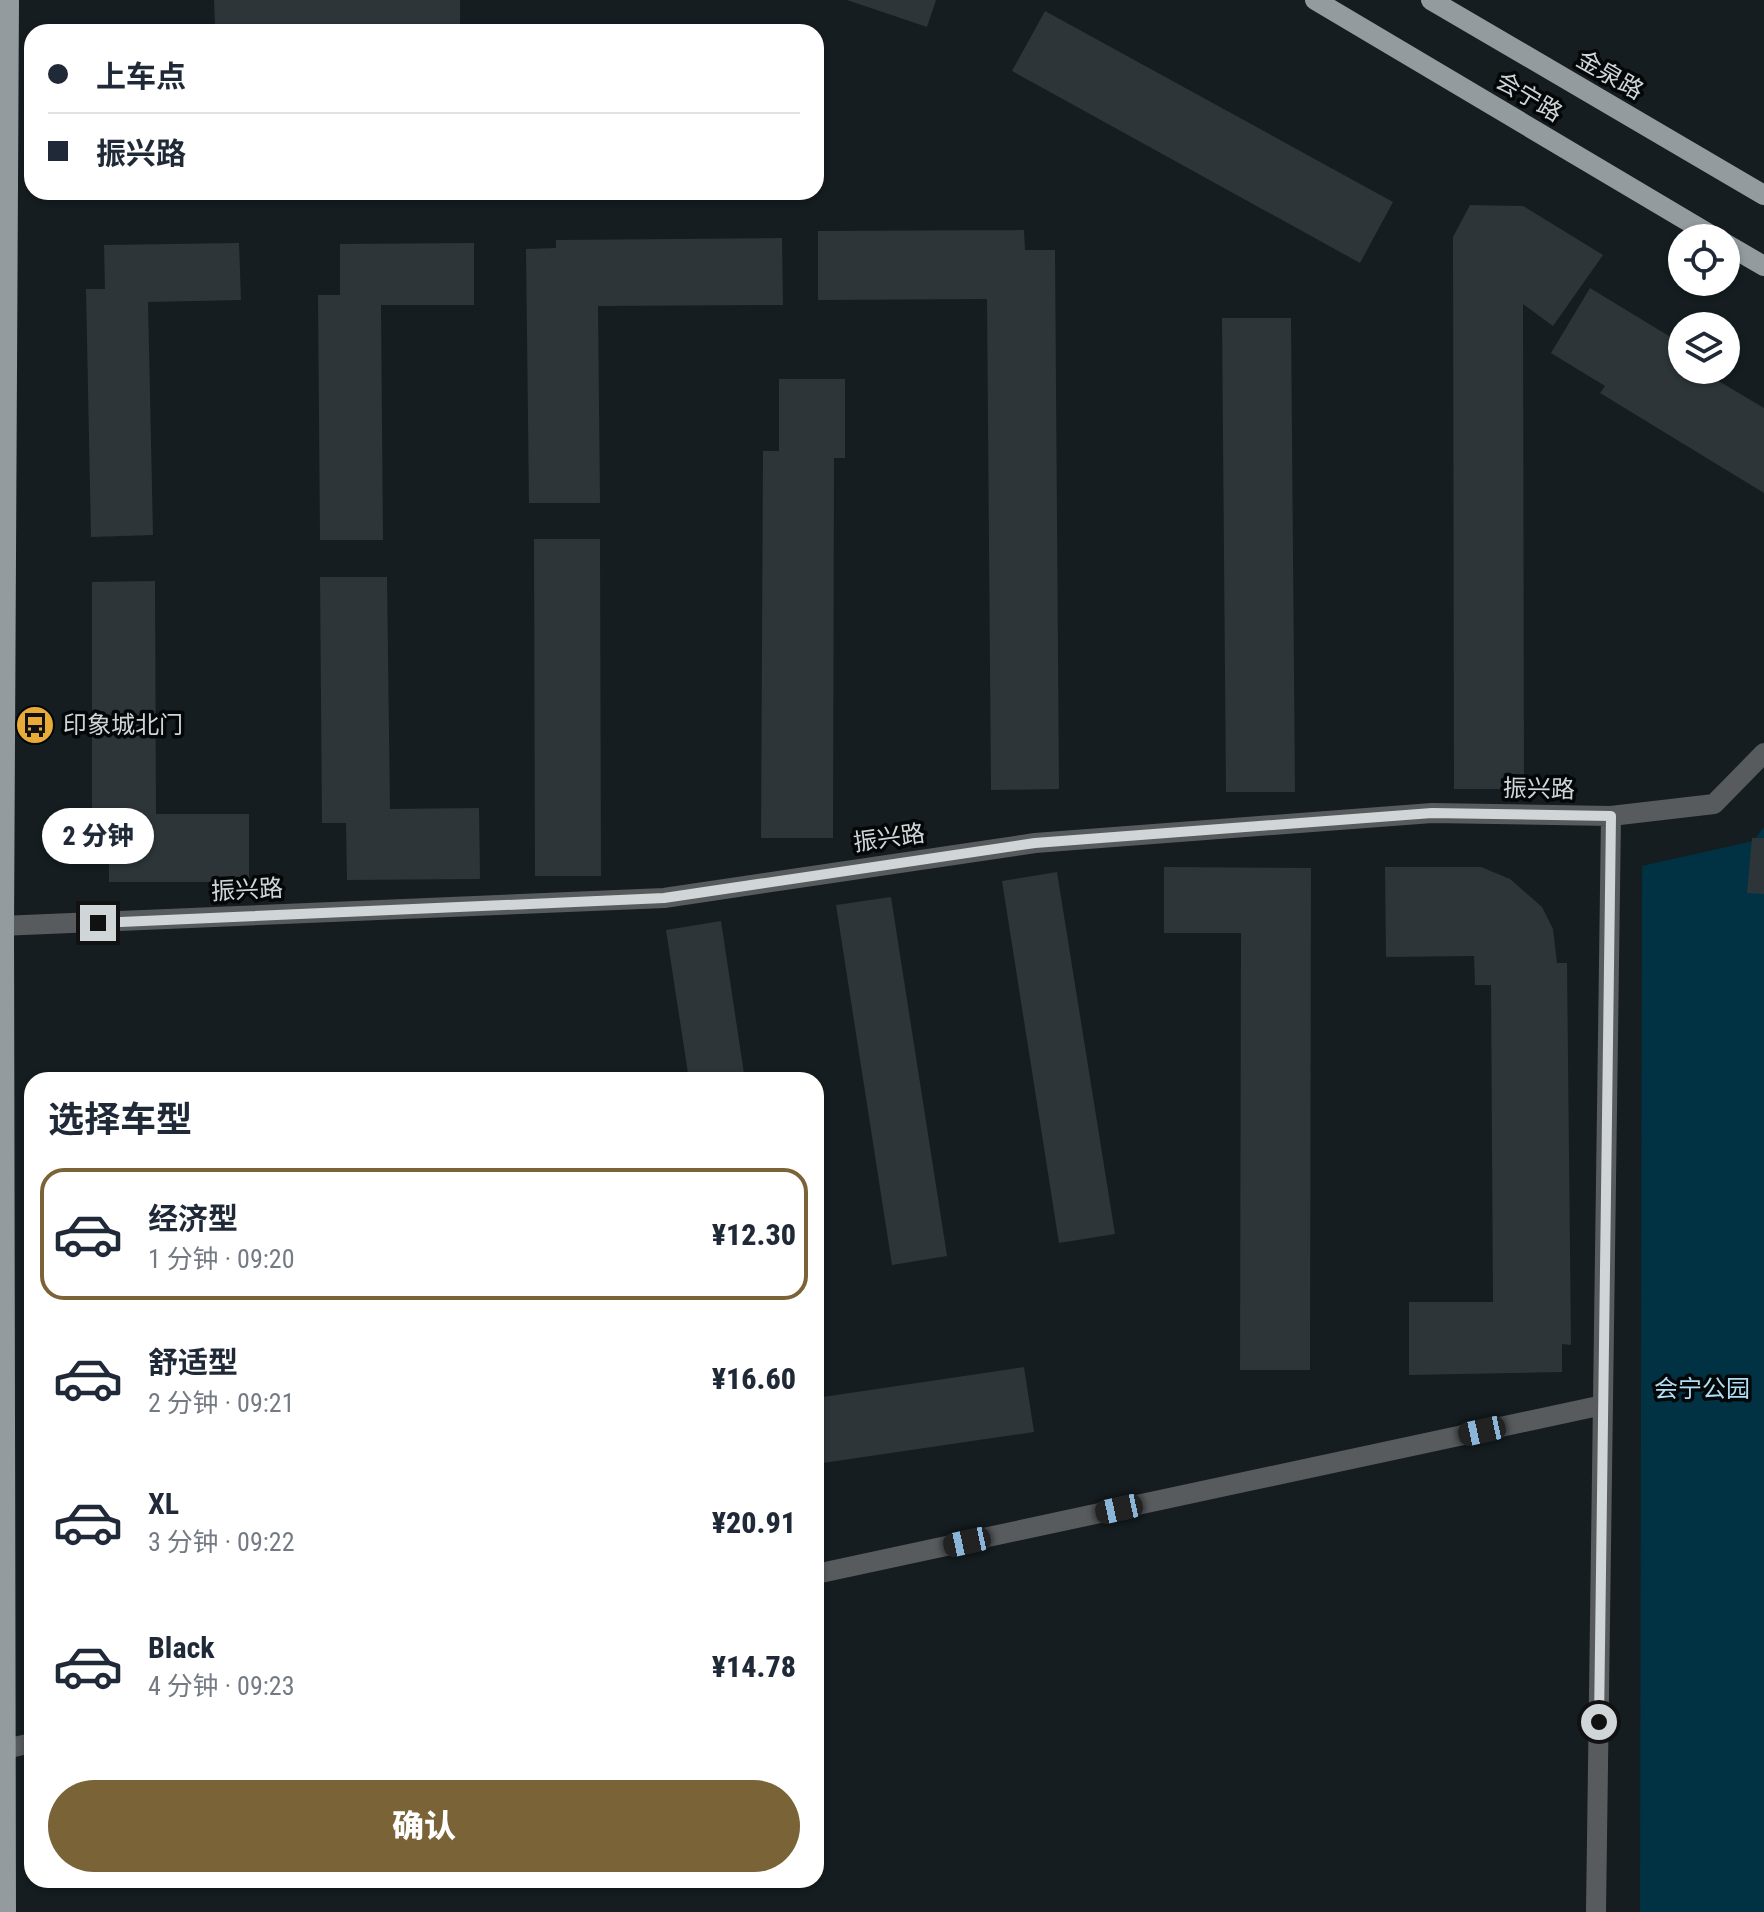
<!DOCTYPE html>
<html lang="zh">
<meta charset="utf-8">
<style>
body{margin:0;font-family:"Roboto Condensed","Noto Sans SC",sans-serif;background:#f6f6f7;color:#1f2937;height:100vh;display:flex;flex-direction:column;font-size:30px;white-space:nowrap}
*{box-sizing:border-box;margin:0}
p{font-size:26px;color:#747a83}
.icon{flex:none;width:44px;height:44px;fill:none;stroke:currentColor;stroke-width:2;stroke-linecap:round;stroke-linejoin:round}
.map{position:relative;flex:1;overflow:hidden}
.side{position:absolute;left:24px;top:1072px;width:800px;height:816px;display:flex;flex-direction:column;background:#fff;border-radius:24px;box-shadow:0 2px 6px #0004}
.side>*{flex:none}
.top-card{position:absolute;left:24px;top:24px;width:800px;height:176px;border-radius:24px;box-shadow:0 2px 6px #0004;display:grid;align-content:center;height:176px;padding:0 24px;background:#fff}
.tools{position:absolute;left:1668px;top:224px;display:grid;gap:16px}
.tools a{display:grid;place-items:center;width:72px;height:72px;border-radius:50%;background:#fff;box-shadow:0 2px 6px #0004;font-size:40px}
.end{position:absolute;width:36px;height:36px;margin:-18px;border:10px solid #d0d5d8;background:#111;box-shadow:0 0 0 4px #111}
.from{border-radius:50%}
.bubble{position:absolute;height:56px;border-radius:28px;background:#fff;box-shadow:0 2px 6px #0004;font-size:26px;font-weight:800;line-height:56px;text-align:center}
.car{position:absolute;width:24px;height:48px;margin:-24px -12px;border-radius:10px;box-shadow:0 0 6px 2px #0007;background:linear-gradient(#222 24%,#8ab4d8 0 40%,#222 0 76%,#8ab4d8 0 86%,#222 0)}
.top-card b{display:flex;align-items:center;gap:28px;height:76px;font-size:30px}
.top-card b+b{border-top:2px solid #e0e1e3}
.top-card i{width:20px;height:20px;background:#1f2937}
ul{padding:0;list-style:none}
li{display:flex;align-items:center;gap:24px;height:132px;margin:0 16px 12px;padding:0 8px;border:4px solid transparent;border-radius:24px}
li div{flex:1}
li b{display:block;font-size:30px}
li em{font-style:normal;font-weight:800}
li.on{border-color:#7a6437}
li>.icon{width:72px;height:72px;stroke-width:1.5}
h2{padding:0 24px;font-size:36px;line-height:96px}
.cta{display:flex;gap:16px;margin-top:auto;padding:16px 24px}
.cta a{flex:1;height:92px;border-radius:48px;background:#7a6437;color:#fff;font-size:32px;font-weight:800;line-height:92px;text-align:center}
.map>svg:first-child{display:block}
</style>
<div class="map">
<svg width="1764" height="1912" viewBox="0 0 1764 1912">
<rect width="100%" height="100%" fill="#151d20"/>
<path fill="#003244" d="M 1764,827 L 1764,1912 L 1640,1912 L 1642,866 L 1753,841 Z"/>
<path fill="#2d3538" d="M 214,0 L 460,0 L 460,31 L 238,32 L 238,24 L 215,24 Z
M 847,0 L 936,0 L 927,27 Z
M 1045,11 L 1393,202 L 1360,263 L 1012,71 Z
M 1470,205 L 1523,206 L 1603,255 L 1553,326 L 1523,304 L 1524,789 L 1454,789 L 1453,237 Z
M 1024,230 L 1025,250 L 1055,250 L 1059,789 L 991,790 L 987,299 L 818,300 L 818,231 Z
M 782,238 L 783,305 L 598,306 L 600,503 L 529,503 L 526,249 L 556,248 L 556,240 Z
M 239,243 L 241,300 L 148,302 L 153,535 L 91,537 L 86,289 L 105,289 L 104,245 Z
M 474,243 L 474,305 L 381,305 L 383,540 L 320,540 L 318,295 L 340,295 L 340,244 Z
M 1590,288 L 1682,344 L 1675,355 L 1682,359 L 1682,370 L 1700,370 L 1764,408 L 1764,493 L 1600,393 L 1605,386 L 1551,353 Z
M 1222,318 L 1291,318 L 1295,792 L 1226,792 Z
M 779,379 L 845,379 L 845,458 L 834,458 L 833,838 L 761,838 L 763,451 L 779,451 Z
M 534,539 L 600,539 L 601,876 L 535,876 Z
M 320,577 L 387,577 L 390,809 L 479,808 L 480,879 L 347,880 L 346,823 L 322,823 Z
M 155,581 L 156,814 L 249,814 L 249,882 L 109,882 L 109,829 L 92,829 L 92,582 Z
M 1752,838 L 1764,838 L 1764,894 L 1747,893 Z
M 1164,867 L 1311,868 L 1310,1370 L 1240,1370 L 1241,933 L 1164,933 Z
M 1385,867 L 1481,867 L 1510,879 L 1542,907 L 1553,929 L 1557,963 L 1567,963 L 1571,1345 L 1562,1344 L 1562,1372 L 1409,1375 L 1409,1302 L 1493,1302 L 1491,985 L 1475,985 L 1474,956 L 1386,957 Z
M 1057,872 L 1115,1234 L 1059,1243 L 1002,881 Z
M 891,897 L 947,1256 L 892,1265 L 836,905 Z
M 721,921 L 745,1080 L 689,1080 L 666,930 Z
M 1024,1367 L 1034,1432 L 816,1464 L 816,1398 Z"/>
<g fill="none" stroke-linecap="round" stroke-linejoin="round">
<path stroke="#575b5d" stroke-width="20" d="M 0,926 L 664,898 L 1035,843 L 1432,813 L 1611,816 L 1714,804 L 1764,753
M 816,1574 L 1603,1405
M 5,1749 L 32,1743
M 1596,1912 L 1611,816"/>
<path stroke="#939b9f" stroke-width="20" d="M 1315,0 L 1716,238
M 1431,0 L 1764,195
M 1726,244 L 1764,266
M 6,1912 L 4,927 L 9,0"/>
</g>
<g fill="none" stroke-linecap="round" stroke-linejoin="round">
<path stroke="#d0d5d8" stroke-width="10" d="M 98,923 L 664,898 L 1035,843 L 1432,813 L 1611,816 L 1599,1722"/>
</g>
<defs>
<g id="bus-disc" transform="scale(2)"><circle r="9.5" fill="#e9ab38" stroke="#040708"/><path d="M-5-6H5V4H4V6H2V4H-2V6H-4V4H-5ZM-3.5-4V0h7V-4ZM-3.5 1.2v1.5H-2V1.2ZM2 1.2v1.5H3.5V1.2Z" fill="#111"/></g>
</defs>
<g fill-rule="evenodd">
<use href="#bus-disc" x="35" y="725"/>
</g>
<g text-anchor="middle" stroke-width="7" stroke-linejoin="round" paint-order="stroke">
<g font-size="24" fill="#d0d5d8" stroke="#040708">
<text transform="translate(1610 75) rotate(30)" y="8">金泉路</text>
<text transform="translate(1529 97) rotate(31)" y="8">会宁路</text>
<text transform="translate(1539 789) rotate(1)" y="8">振兴路</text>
<text transform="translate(889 838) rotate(-8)" y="8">振兴路</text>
<text transform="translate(247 890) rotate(-3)" y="8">振兴路</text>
</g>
<g font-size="24" fill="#d0d5d8" stroke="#040708" text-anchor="start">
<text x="63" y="733">印象城北门</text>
</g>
<g font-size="24" fill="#b0def4" stroke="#040708">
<text x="1702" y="1397">会宁公园</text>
</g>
</g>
</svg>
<div class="tools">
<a><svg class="icon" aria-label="locate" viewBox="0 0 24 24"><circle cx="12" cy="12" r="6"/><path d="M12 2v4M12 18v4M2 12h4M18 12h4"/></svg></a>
<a><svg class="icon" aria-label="layers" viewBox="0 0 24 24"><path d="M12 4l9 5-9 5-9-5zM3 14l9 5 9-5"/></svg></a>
</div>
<i class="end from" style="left:1599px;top:1722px"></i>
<i class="end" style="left:98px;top:923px"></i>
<div class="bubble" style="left:42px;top:808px;width:112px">2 分钟</div>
<i class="car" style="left:1482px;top:1431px;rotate:258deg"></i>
<i class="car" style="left:1119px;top:1509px;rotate:258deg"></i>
<i class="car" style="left:967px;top:1542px;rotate:258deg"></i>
<div class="top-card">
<b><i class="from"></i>上车点</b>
<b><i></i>振兴路</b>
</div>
<section class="side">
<h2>选择车型</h2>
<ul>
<li class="on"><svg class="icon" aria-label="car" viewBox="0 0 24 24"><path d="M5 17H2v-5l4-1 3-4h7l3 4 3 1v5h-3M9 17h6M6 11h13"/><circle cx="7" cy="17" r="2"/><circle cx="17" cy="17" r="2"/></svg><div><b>经济型</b><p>1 分钟 · 09:20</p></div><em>¥12.30</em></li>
<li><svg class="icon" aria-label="car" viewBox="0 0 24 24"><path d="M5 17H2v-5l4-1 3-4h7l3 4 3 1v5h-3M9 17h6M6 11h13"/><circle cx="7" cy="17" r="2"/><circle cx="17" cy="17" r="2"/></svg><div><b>舒适型</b><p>2 分钟 · 09:21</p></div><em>¥16.60</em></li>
<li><svg class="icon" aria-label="car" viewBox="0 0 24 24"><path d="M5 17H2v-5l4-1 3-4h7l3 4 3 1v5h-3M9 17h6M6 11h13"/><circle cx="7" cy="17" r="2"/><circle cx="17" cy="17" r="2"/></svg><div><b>XL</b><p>3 分钟 · 09:22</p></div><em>¥20.91</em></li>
<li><svg class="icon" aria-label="car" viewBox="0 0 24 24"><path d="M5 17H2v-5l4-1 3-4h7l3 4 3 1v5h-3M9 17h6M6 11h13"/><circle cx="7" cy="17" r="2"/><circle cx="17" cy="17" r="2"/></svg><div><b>Black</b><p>4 分钟 · 09:23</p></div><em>¥14.78</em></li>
</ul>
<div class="cta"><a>确认</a></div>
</section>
</div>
